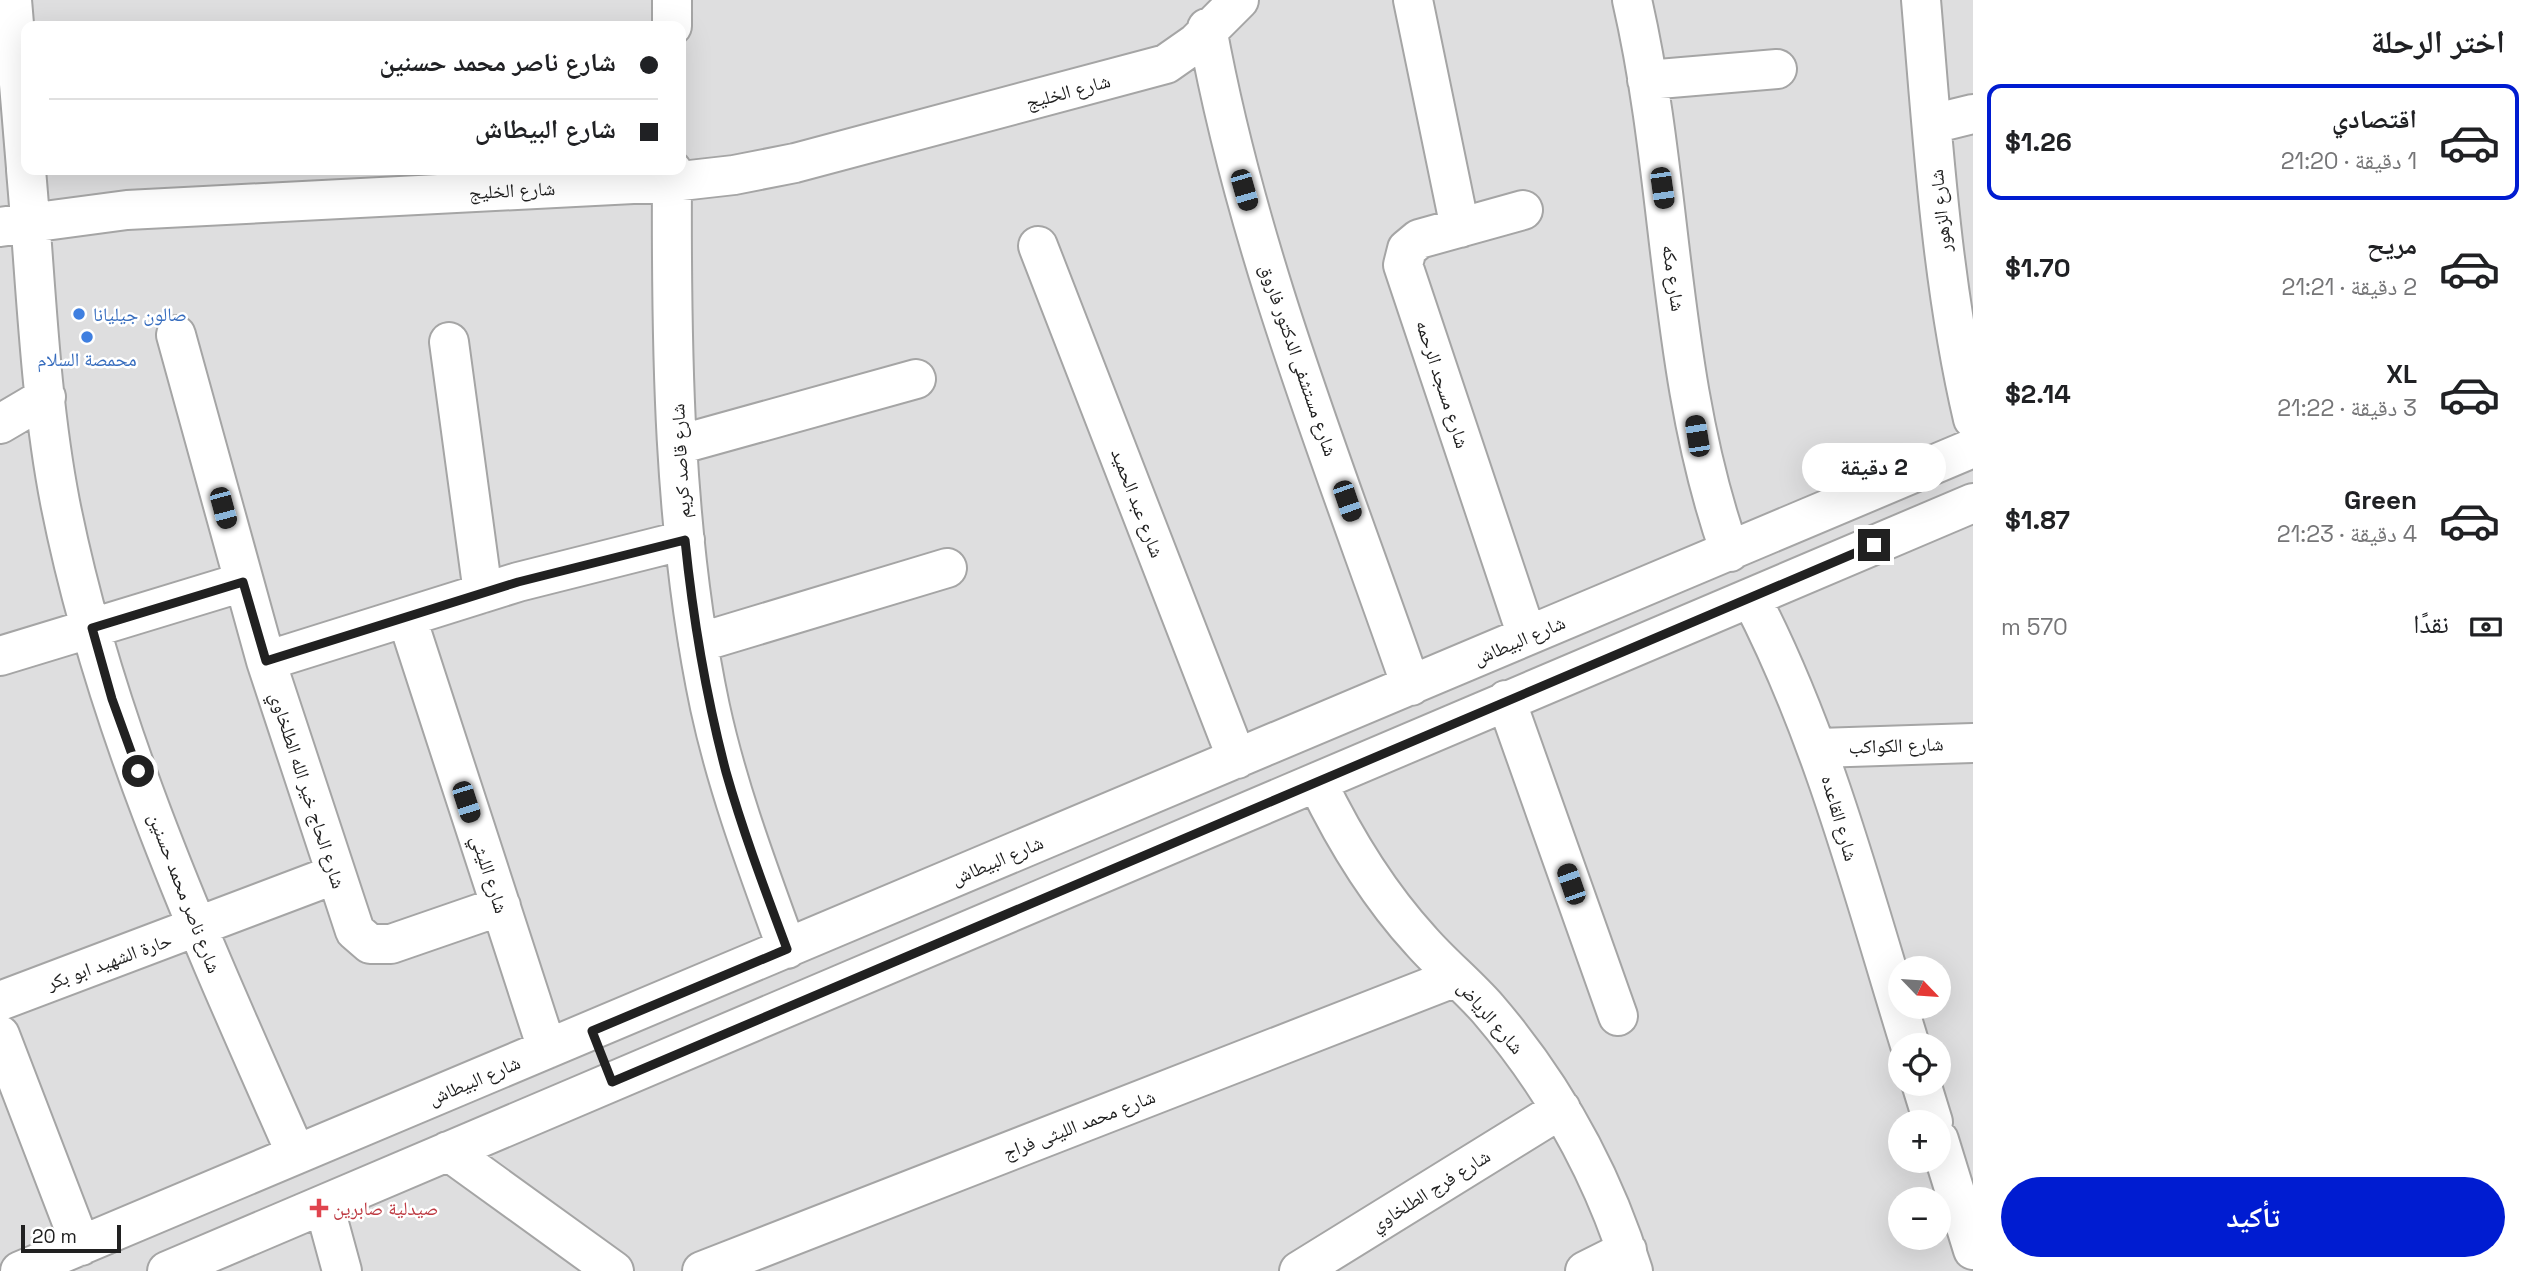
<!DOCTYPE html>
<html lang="ar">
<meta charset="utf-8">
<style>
body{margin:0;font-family:"Space Grotesk","Noto Naskh Arabic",sans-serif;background:#f2f2f2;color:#202124;direction:rtl;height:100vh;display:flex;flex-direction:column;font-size:26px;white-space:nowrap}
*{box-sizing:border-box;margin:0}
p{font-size:23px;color:#757577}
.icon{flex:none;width:38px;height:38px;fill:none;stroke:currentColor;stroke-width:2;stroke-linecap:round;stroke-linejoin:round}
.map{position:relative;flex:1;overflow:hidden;direction:ltr}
.side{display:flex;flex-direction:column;background:#fff;width:560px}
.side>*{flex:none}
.hud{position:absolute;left:21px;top:21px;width:665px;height:154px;border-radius:14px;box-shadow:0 7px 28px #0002;direction:rtl;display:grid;align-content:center;height:154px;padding:0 28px;background:#fff}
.needle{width:46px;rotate:115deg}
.fabs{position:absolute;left:1888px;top:956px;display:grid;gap:14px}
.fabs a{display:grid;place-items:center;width:63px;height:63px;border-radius:50%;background:#fff;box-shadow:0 7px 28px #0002;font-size:35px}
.scale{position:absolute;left:21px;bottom:18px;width:100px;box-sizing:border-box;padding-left:7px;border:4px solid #212121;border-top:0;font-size:19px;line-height:24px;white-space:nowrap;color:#212121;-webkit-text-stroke:5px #fff;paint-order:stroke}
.end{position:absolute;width:32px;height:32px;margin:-16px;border:9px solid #212121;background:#fff;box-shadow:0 0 0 4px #fff}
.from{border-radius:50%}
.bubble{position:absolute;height:49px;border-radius:24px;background:#fff;box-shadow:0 7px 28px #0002;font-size:23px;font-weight:700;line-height:49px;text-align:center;direction:rtl}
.car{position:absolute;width:21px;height:42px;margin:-21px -10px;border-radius:9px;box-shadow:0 0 5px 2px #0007;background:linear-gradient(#222 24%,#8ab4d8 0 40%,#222 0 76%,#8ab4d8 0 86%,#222 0)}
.hud b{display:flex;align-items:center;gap:24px;height:66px;font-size:26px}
.hud b+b{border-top:2px solid #e0e0e0}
.hud i{width:18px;height:18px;background:#202124}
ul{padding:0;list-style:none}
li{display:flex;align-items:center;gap:21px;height:116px;margin:0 14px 10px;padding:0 14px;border:4px solid transparent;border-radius:14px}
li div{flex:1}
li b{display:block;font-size:26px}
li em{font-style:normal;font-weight:700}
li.selected{border-color:#001cd1}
li>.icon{width:63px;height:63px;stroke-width:1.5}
h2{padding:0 28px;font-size:32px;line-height:84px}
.pay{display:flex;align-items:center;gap:18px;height:77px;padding:0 28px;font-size:26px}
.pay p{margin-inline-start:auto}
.cta{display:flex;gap:14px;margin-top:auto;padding:14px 28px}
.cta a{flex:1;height:80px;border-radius:42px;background:#001cd1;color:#fff;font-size:28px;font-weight:700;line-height:80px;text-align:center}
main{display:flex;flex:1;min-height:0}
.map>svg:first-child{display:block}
</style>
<main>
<section class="side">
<h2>اختر الرحلة</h2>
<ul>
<li class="selected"><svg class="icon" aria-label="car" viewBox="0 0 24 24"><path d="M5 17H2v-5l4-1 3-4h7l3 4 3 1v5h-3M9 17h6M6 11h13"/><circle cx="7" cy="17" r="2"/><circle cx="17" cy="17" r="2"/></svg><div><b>اقتصادي</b><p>1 دقيقة · 21:20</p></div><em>$1.26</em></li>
<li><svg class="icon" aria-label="car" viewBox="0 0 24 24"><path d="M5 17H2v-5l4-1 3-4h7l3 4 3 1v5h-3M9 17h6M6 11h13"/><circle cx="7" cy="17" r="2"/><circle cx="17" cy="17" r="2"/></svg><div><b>مريح</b><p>2 دقيقة · 21:21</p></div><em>$1.70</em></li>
<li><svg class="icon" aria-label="car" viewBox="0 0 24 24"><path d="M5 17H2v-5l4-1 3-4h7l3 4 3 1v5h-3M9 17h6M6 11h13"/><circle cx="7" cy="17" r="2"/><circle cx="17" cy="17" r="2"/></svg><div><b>XL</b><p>3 دقيقة · 21:22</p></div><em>$2.14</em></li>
<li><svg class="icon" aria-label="car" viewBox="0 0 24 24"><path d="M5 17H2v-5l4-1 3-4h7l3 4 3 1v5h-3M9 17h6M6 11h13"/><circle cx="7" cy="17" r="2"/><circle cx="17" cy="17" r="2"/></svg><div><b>Green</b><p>4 دقيقة · 21:23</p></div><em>$1.87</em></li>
</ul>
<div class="pay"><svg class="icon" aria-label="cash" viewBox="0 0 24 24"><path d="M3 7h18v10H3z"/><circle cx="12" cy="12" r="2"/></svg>نقدًا<p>570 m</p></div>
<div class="cta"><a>تأكيد</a></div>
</section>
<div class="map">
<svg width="1973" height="1271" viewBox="0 0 1973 1271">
<rect width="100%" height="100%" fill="#ece7f1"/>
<path fill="#dededf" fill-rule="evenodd" d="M 0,0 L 1973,0 L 1973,1271 L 0,1271 ZM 26,26 L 681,26 L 681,170 L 26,170 ZM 1900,968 L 1939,968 L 1939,1006 L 1900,1006 ZM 1900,1045 L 1939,1045 L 1939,1083 L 1900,1083 ZM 1900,1122 L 1939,1122 L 1939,1160 L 1900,1160 ZM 1900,1199 L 1939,1199 L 1939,1237 L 1900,1237 Z"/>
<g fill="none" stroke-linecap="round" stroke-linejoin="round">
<g stroke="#a5a5a5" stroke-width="42">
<path id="minor" d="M 12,0 L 26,168
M 1413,0 L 1460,228
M 1632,0 C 1674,182 1667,375 1730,552
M 1921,0 C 1933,141 1941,282 1973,419
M 672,26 L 672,0
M 1207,28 C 1248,254 1336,470 1411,686
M 1647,80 L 1777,69
M 1932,124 L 1973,114
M 26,170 C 36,280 39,393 60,502 C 105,730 203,943 296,1154
M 672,170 C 671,348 673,532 710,707 C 728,790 758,869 787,949
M 1523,210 L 1419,239 L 1407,249 L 1403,265 L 1527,636
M 0,227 L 127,210 L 672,182 L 734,175 L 795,163 L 1166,64 L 1196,43 L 1239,0
M 1038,246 L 1237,759
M 176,335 L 266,661 L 355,931 L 370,944 L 391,944 L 501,906
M 449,342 L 483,593
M 0,424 L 46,397
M 678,445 L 916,379
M 1751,598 C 1824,739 1863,893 1910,1045
M 407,618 L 547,1049
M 698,643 L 947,568
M 0,656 L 243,582
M 266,661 L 518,582 L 685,540
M 1506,700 L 1618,1016
M 1819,748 L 1973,743
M 1317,782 C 1345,840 1377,893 1421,941 C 1442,965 1467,985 1488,1009 C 1554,1086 1603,1174 1633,1271
M 0,1001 L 336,874
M 0,1035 L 81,1246
M 1921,1083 L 1933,1122
M 1939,1140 L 1973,1250
M 448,1151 L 614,1271
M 324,1205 L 342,1271
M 20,1271 L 1973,448
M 167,1271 L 1973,503
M 702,1271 L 1456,977
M 1299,1271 L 1561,1109
M 1585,1271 L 1627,1250"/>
</g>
<use href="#minor" stroke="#fff" stroke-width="38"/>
</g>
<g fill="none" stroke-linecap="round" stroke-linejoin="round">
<path stroke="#212121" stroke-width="9" d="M 138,771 L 112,699 L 92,628 L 243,582 L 266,661 L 518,582 L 685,540 C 693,619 706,696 726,772 C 743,832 765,890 787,949 L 592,1031 L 612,1082 L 1874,545"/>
</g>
<g fill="#3f7fe0" stroke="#fff" stroke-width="2.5">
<circle cx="79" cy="314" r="7"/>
<circle cx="87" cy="337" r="7"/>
</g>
<path fill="#e0444e" stroke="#fff" stroke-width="2.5" d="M315.5 1197.5h7v7h7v7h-7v7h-7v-7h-7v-7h7z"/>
<g text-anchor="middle" stroke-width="5" stroke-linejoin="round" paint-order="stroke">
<g font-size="19" fill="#212121" stroke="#fff">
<text transform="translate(1068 91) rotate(-15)" y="7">شارع الخليج</text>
<text transform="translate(512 190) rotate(-3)" y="7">شارع الخليج</text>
<text transform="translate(1940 211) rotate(-96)" y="7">شارع الزهور</text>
<text transform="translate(1674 278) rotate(82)" y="7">شارع مكه</text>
<text transform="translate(1299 360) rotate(71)" y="7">شارع مستشفى الدكتور فاروق</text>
<text transform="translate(1443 384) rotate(72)" y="7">شارع مسجد الرحمه</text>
<text transform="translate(680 461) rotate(-93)" y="7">شارع قاصد كريم</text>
<text transform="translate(1138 503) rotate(69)" y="7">شارع عبد الحميد</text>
<text transform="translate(1519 640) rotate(-23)" y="7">شارع البيطاش</text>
<text transform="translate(1896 745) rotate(-2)" y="7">شارع الكواكب</text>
<text transform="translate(308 790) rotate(72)" y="7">شارع الحاج خير الله الطلخاوي</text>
<text transform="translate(1840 818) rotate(74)" y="7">شارع القاعده</text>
<text transform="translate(997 860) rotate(-23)" y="7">شارع البيطاش</text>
<text transform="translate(490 874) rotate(72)" y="7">شارع الليثي</text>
<text transform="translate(185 893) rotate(69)" y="7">شارع ناصر محمد حسنين</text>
<text transform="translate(109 961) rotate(-20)" y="7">حارة الشهيد ابو بكر</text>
<text transform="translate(1491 1017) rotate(49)" y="7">شارع الرياض</text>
<text transform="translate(474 1080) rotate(-23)" y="7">شارع البيطاش</text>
<text transform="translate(1079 1124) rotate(-21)" y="7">شارع محمد الليثى فراج</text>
<text transform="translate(1430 1190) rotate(-32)" y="7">شارع فرج الطلخاوي</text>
</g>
<g font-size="19" fill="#366cbe" stroke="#fff" text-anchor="start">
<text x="93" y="321">صالون جيليانا</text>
<text x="87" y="366" text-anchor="middle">محمصة السلام</text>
</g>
<g font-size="19" fill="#be3a42" stroke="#fff" text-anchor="start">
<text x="333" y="1215">صيدلية صابرين</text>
</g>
</g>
</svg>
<div class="fabs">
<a><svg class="needle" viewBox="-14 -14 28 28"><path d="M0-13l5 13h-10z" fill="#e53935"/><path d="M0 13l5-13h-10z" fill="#757577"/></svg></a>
<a><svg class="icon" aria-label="locate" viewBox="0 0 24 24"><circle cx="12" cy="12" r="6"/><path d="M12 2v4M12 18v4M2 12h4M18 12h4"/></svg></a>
<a>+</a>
<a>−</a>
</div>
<div class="scale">20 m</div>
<i class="end from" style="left:138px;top:771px"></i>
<i class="end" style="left:1874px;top:545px"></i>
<div class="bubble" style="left:1802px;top:443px;width:144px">2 دقيقة</div>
<i class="car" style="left:1662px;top:188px;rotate:172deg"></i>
<i class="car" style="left:1244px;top:190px;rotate:164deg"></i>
<i class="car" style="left:1697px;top:436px;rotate:351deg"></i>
<i class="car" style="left:1347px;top:501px;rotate:161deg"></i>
<i class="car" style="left:223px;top:508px;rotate:165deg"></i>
<i class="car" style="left:466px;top:802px;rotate:162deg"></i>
<i class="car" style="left:1571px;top:884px;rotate:341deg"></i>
<div class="hud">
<b><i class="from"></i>شارع ناصر محمد حسنين</b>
<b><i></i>شارع البيطاش</b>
</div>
</div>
</main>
